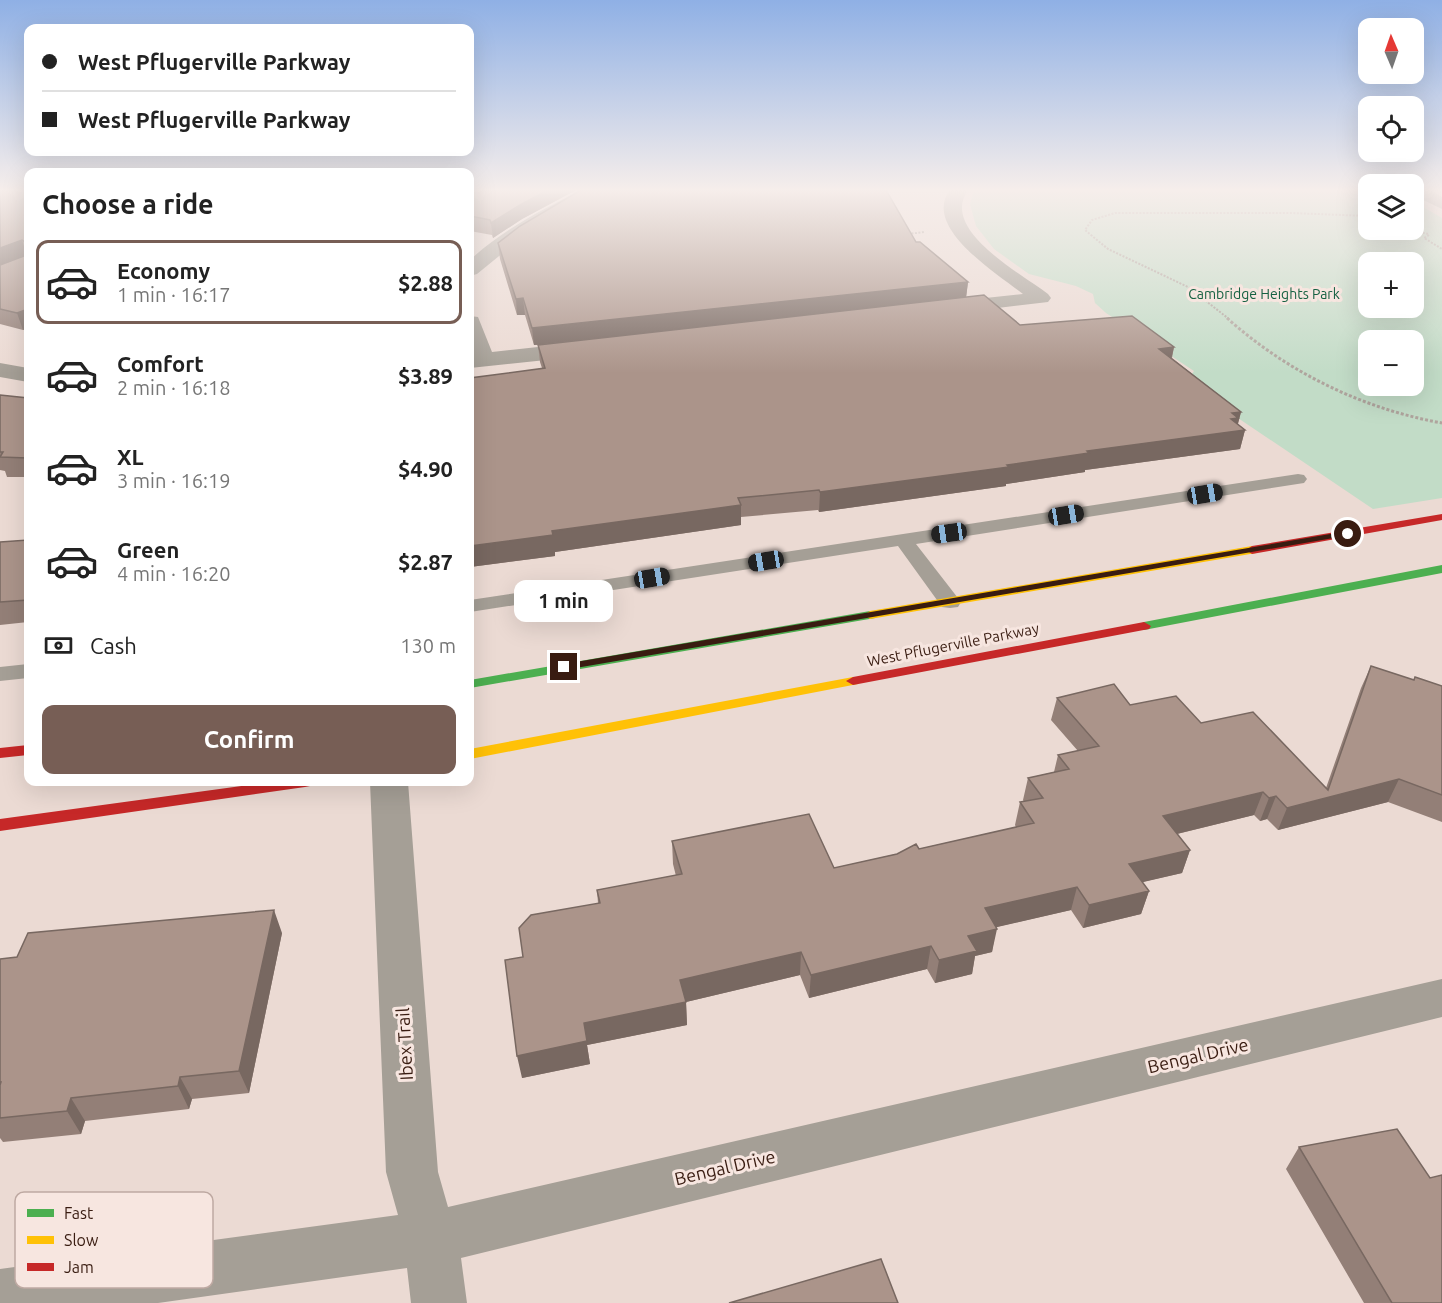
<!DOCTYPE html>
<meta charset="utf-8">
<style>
body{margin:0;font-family:Ubuntu,sans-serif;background:#f2f2f2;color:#222;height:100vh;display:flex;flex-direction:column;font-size:22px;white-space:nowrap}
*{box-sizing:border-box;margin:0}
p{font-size:20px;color:#767676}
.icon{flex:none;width:33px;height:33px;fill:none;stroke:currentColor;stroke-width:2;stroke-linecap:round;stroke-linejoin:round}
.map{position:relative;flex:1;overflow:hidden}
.panel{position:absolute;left:24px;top:168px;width:450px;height:618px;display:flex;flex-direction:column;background:#fff;border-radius:12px;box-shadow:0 6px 24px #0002}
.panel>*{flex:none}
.hud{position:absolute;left:24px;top:24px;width:450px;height:132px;border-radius:12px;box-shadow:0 6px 24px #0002;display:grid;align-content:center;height:132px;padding:0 18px;background:#fff}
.needle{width:39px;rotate:358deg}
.controls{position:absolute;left:1358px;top:18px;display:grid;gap:12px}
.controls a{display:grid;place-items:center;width:66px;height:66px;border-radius:12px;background:#fff;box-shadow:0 6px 24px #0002;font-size:30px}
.end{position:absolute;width:27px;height:27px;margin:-14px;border:8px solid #391c11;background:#fff;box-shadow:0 0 0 3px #fff}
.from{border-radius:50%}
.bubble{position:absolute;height:42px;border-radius:12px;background:#fff;box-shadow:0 6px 24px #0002;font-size:20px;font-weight:600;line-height:42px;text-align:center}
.car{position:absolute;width:18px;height:36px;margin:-18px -9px;border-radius:8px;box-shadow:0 0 4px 2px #0007;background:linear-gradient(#222 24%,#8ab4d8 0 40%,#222 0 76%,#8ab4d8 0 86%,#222 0)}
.hud b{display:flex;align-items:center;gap:21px;height:57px;font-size:22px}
.hud b+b{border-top:2px solid #e0e0e0}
.hud i{width:15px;height:15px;background:#222}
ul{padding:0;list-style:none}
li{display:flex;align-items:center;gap:18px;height:84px;margin:0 12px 9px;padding:0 6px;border:3px solid transparent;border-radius:12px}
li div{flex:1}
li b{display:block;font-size:22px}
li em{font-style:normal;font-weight:600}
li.selected{border-color:#775e55}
li>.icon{width:54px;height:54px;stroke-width:1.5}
h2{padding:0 18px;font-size:27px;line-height:72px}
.pay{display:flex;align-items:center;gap:15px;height:66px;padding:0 18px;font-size:22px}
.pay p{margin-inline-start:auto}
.primary-button{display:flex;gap:12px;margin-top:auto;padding:12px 18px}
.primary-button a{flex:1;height:69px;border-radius:12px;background:#775e55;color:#fff;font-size:24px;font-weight:600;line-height:69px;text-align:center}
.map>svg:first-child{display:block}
</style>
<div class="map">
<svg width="1442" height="1303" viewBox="0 0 1442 1303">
<rect width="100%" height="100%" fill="#ebdad3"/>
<path fill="#c2dcc7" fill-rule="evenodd" d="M 974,190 L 1368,190 L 1368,230 L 1413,230 L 1413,201 L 1442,218 L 1442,498 L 1373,509 L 1186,383 L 1194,371 L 1106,313 L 1095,303 L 1093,294 L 1076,286 L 1029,274 L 994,249 L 976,226 L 970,204 ZM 1368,262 L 1413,262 L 1413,308 L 1368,308 ZM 1368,340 L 1413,340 L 1413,386 L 1368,386 Z"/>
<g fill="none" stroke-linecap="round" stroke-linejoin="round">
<path stroke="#afa49d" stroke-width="2" stroke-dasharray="2 1.5" stroke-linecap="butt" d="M 1409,230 L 1429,234
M 908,234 L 924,232
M 1429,235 L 1424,238 L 1442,249
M 1229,319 L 1188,287 L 1108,249 L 1085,230 L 1092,220 L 1115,213 L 1291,213 L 1368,216"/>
<path stroke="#afa49d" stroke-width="3" stroke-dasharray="3 2" stroke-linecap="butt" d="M 1227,318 C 1287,372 1363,409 1442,423"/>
<path fill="#a59f96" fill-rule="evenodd" d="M 1298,474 L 1304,475 L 1307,479 L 1304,483 L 916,544 L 961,602 L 958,607 L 950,608 L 942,607 L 898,546 L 470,612 L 470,600 Z
M 28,664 L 28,678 L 0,681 L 0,667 Z"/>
<path fill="#a59f96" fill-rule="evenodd" d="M 581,190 L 602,190 L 520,239 L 477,274 L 470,276 L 470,260 C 502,230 542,210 581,190 Z
M 950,190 L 968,190 C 939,230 1022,274 1048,294 L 1051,298 L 1048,302 L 948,314 L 941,312 L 938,308 L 941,304 L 948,302 L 1023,294 C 999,275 921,227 950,190 Z
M 1413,190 L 1430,190 L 1442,197 L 1442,209 L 1413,195 Z
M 470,316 L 478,317 L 492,352 L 584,342 L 592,344 L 595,349 L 592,354 L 584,356 L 470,368 Z
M 0,363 L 28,368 L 28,382 L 0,377 Z
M 370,782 L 408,782 L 438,1172 L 448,1207 L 1442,979 L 1442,1017 L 461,1258 L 467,1303 L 411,1303 L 407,1268 L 158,1303 L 0,1303 L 0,1269 L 398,1215 L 386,1172 Z"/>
<path fill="#4caf50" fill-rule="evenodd" d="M 1442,565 L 1442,573 L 1144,630 L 1137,626 L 1144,622 Z
M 870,611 L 876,615 L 875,618 L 470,688 L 470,680 Z"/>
<path fill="#ffc107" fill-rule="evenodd" d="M 1252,546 L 1256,547 L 1258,550 L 1256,553 L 870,619 L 864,615 L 870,611 Z
M 853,677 L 858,678 L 860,681 L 858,684 L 470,759 L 470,749 Z"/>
<path fill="#c62828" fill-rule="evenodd" d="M 1442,514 L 1442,520 L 1252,554 L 1246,550 L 1252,546 Z
M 1144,622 L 1151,626 L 1149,629 L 853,685 L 846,681 L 853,677 Z
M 28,745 L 28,755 L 0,758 L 0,748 Z
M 270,782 L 313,782 L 310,786 L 305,787 L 0,831 L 0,819 Z"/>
</g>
<path fill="#937f77" d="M 0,190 L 28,190 L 28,328 L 23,330 L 0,324 Z
M 470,190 L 576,190 L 522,219 L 493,238 L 492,235 L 470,231 Z
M 916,242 L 968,282 L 966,297 L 1020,325 L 1174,347 L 1172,358 L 1241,412 L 1238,424 L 1245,430 L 1240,449 L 1085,470 L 1085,472 L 1006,484 L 1006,486 L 819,512 L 818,510 L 741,517 L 741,525 L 555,552 L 555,556 L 470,567 L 542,368 L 540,362 L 538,345 L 534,345 L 525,315 L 517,315 L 500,259 L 498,243 Z
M 0,395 L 28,398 L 28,477 L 7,477 L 5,471 L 0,470 Z
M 28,540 L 28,622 L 0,625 L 0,542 Z
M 1371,666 L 1413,680 L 1442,686 L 1442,822 L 1388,802 L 1278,830 L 1267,819 L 1260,821 L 1254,815 L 1177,834 L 1190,850 L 1182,873 L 1142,882 L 1149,891 L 1141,914 L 1083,928 L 1071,910 L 996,927 L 992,952 L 975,956 L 972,974 L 935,983 L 927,969 L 809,998 L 800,975 L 686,1002 L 687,1025 L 587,1045 L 590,1064 L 522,1078 L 523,957 L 598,903 L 597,890 L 676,876 L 673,864 L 672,841 L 834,868 L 1016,827 L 1015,825 L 1020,802 L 1024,802 L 1023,800 L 1028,778 L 1054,772 L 1058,755 L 1078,751 L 1051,720 L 1057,698 L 1130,705 L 1201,723 L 1326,788 L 1361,688 Z
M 282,933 L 249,1093 L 192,1099 L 189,1109 L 85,1121 L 81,1134 L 3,1142 L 0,1138 L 0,959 Z
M 1299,1147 L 1430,1178 L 1442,1303 L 1364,1303 L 1286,1169 Z"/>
<path fill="#786861" d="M 548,190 L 576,190 L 522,219 L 493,238 L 491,223 L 520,205 Z
M 22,240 L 27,256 L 0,266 L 0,248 Z
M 968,282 L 966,298 L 534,345 L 532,328 Z
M 523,298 L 525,315 L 517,315 L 516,299 Z
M 28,309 L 28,328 L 23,330 L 17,313 Z
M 1174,347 L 1170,364 L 1159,349 Z
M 1241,412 L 1236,430 L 1245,430 L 1240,449 L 1085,470 L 1085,472 L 1006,484 L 1006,486 L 819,512 L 820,492 L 1007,465 L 1087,451 L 1232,413 Z
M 741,505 L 741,525 L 555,552 L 555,556 L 470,567 L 470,546 L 552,531 Z
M 1399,779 L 1388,802 L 1278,830 L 1287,808 Z
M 1263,792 L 1254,815 L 1156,839 L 1163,816 Z
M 1276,796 L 1267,819 L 1260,821 L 1269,798 Z
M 1190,850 L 1182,873 L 1122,887 L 1129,864 Z
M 1077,887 L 1071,910 L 980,931 L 985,908 Z
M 1149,891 L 1141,914 L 1083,928 L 1089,905 Z
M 274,910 L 282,933 L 249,1093 L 239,1071 Z
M 997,929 L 992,952 L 975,956 L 972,974 L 935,983 L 939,960 L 968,936 Z
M 931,946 L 927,969 L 809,998 L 811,975 Z
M 801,952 L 800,975 L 686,1002 L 687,1025 L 587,1045 L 590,1064 L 522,1078 L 517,1056 L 584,1023 L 680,980 Z
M 180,1077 L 192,1099 L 189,1109 L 178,1086 Z
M 71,1098 L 85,1121 L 81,1134 L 67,1111 Z"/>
<path fill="#ab948a" stroke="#786861" stroke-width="1.5" d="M 0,190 L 28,190 L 28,309 L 17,313 L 0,309 L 0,265 L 24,256 L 25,242 L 22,240 L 0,248 Z
M 470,190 L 548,190 L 520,205 L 491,223 L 490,220 L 470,216 Z
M 581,190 L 886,190 L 916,242 L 920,242 L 968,282 L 532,328 L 523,298 L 516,299 L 498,243 L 520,226 Z
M 984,295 L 1020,325 L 1132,316 L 1174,347 L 1159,349 L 1241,412 L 1232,413 L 1238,418 L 1231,419 L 1245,430 L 1087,451 L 1089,453 L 1007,465 L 1009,467 L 820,492 L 819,490 L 738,498 L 741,505 L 552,531 L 553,535 L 470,546 L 470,378 L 545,368 L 538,345 Z
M 0,395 L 28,398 L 28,458 L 0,457 L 3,452 L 0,452 Z
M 28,540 L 28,600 L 0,602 L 0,542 Z
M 1371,666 L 1414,680 L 1415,677 L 1442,686 L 1442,795 L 1399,779 L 1287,808 L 1276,796 L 1269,798 L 1263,792 L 1163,816 L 1190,850 L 1129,864 L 1149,891 L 1089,905 L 1077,887 L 985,908 L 997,929 L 968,936 L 977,951 L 939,960 L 931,946 L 811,975 L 801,952 L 680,980 L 686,1002 L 584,1023 L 587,1041 L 517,1056 L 505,960 L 523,957 L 519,928 L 531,915 L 600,903 L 597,890 L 682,874 L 672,841 L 809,814 L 834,868 L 897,854 L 916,844 L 919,849 L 1034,823 L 1020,802 L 1043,798 L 1028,778 L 1069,769 L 1058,755 L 1099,746 L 1057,698 L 1114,684 L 1130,705 L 1176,696 L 1201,723 L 1253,712 L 1328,790 Z
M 274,910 L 239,1071 L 180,1077 L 178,1086 L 71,1098 L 67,1111 L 0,1118 L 0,1085 L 1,1082 L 0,1082 L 0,959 L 17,957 L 28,933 Z
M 1397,1129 L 1430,1178 L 1442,1175 L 1442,1303 L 1392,1303 L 1299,1147 Z
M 881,1259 L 898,1303 L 729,1303 Z"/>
<linearGradient id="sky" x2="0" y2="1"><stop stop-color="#8fb0e5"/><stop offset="0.51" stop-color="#f6eeeb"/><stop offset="1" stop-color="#f6eeeb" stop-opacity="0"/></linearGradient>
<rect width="1442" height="373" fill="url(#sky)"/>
<path fill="#391c11" d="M 1348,531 L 1351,532 L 1351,535 L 564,670 L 559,667 L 564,664 Z"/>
<g text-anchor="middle" stroke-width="6" stroke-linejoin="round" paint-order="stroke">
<g font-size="14" fill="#166142" stroke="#f7e6e0">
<text x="1264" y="299">Cambridge Heights Park</text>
</g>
<g font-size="15" fill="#391c11" stroke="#f7e6e0">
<text transform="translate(953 645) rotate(-11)" y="5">West Pflugerville Parkway</text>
</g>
<g font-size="18" fill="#391c11" stroke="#f7e6e0">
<text transform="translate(405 1044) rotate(-93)" y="6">Ibex Trail</text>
<text transform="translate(1198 1056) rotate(-13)" y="6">Bengal Drive</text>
<text transform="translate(725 1168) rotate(-13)" y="6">Bengal Drive</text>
</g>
</g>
<rect x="15" y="1192" width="198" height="96" rx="9" fill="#f7e6e0" stroke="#bea9a2" stroke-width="1.5"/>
<rect x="27" y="1209" width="27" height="8" fill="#4caf50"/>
<rect x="27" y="1236" width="27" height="8" fill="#ffc107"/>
<rect x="27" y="1263" width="27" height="8" fill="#c62828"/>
<g font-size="16" fill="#391c11">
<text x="64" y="1219">Fast</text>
<text x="64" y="1246">Slow</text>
<text x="64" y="1273">Jam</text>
</g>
</svg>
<div class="controls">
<a><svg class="needle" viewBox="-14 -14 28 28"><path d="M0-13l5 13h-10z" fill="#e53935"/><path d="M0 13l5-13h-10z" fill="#767676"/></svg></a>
<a><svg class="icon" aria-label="locate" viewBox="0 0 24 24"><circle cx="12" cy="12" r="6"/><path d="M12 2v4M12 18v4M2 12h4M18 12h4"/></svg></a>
<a><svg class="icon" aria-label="layers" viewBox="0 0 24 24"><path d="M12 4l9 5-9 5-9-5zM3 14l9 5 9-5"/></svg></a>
<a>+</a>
<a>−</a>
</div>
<i class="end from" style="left:1348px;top:534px"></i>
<i class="end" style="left:564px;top:667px"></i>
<div class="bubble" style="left:514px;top:580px;width:99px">1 min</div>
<i class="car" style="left:1205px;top:494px;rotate:81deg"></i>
<i class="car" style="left:1066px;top:515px;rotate:81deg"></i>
<i class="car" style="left:949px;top:533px;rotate:262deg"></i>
<i class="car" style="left:766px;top:561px;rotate:261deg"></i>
<i class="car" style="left:652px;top:578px;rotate:81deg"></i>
<div class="hud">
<b><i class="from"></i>West Pflugerville Parkway</b>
<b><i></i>West Pflugerville Parkway</b>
</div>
<section class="panel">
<h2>Choose a ride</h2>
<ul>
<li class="selected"><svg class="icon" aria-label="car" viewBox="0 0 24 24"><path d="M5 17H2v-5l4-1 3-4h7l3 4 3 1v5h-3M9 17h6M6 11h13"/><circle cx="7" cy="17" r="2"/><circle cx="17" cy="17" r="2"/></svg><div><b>Economy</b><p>1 min · 16:17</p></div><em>$2.88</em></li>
<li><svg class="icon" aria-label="car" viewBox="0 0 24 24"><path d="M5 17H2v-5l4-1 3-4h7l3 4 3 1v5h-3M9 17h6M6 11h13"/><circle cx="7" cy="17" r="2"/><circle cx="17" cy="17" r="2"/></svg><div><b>Comfort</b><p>2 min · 16:18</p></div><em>$3.89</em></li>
<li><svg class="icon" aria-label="car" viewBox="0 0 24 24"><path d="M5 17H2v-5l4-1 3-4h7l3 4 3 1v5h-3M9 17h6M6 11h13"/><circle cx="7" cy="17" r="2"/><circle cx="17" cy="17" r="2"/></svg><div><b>XL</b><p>3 min · 16:19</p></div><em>$4.90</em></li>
<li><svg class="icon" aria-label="car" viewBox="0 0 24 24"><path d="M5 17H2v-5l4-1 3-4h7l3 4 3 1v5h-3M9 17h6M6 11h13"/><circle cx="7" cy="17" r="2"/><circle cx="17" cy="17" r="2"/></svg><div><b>Green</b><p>4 min · 16:20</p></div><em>$2.87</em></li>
</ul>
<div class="pay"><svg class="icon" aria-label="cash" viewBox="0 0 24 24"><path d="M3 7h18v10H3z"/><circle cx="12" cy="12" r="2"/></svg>Cash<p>130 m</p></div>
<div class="primary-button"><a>Confirm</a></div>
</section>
</div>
